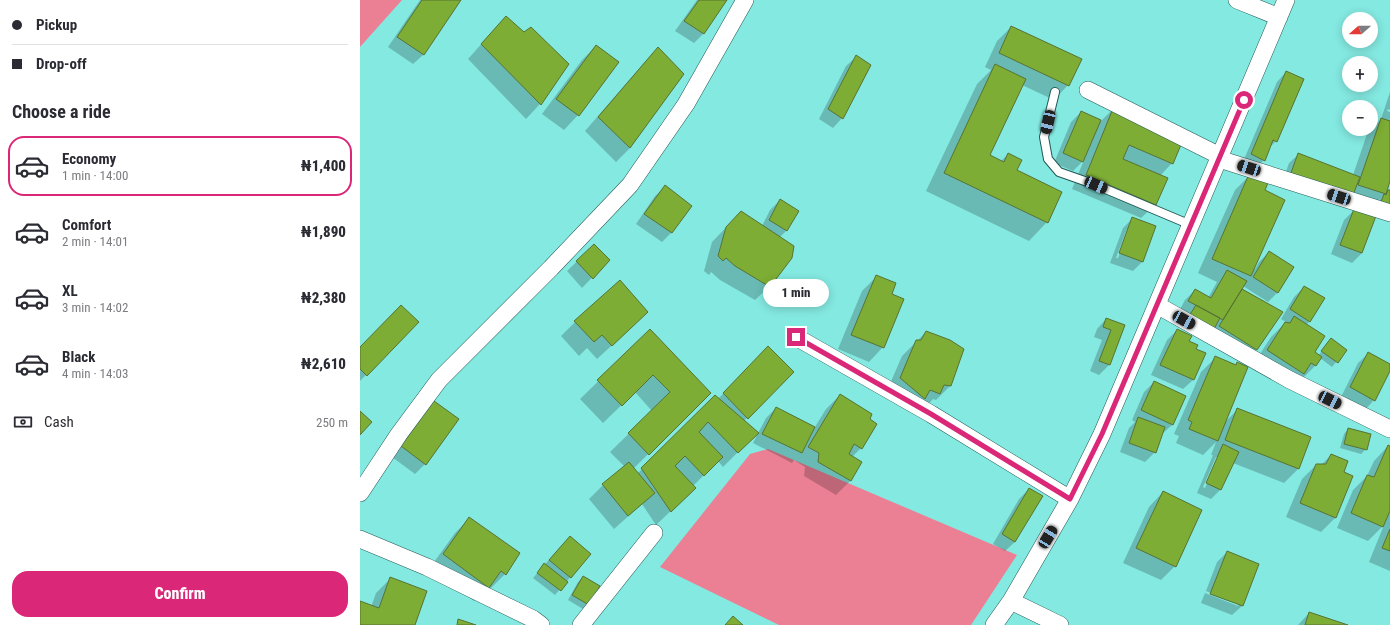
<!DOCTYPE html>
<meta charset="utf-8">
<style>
body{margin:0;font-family:"Roboto Condensed",sans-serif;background:#f2f2f3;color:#2b2b33;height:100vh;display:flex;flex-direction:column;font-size:15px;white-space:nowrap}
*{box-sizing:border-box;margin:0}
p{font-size:13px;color:#7c7c81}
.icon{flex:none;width:22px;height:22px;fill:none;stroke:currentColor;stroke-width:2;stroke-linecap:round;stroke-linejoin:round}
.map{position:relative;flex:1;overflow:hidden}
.drawer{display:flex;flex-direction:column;background:#fff;width:360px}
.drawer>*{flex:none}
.banner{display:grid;align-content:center;height:88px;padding:0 12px;background:#fff}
.needle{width:26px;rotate:249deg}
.buttons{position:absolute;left:982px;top:12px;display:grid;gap:8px}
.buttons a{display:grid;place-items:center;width:36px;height:36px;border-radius:50%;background:#fff;box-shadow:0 2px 10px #0003;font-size:20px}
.end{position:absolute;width:18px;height:18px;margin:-9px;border:5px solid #db2777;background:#fff;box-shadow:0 0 0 2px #fff}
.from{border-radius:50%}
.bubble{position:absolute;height:28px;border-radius:14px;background:#fff;box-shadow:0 2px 10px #0003;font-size:13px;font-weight:800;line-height:28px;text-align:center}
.car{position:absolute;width:12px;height:24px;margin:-12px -6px;border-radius:5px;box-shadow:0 0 3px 1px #0007;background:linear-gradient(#222 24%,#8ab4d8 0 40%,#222 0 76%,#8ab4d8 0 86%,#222 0)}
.banner b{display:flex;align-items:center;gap:14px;height:38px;font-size:15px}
.banner b+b{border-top:1px solid #e1e1e2}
.banner i{width:10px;height:10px;background:#2b2b33}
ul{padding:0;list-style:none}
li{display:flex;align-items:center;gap:12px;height:60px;margin:0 8px 6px;padding:0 4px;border:2px solid transparent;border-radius:16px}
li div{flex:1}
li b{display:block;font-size:15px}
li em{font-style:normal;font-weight:800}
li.active{border-color:#db2777}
li>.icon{width:36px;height:36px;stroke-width:1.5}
h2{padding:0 12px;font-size:18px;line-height:48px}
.pay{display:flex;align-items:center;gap:10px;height:44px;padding:0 12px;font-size:15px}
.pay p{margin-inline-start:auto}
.action{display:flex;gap:8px;margin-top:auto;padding:8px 12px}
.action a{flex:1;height:46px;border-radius:16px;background:#db2777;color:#fff;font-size:16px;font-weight:800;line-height:46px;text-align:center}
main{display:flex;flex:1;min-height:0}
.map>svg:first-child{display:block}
</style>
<main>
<section class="drawer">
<div class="banner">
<b><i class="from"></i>Pickup</b>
<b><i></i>Drop-off</b>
</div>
<h2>Choose a ride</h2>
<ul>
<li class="active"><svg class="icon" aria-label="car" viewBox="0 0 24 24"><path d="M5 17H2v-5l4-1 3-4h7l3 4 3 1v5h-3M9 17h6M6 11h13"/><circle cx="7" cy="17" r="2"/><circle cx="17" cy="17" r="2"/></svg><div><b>Economy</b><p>1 min · 14:00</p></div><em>₦1,400</em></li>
<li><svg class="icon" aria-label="car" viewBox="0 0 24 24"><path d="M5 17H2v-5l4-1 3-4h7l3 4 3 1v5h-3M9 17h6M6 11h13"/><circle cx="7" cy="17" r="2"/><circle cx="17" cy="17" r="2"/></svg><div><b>Comfort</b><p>2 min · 14:01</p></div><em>₦1,890</em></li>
<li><svg class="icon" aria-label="car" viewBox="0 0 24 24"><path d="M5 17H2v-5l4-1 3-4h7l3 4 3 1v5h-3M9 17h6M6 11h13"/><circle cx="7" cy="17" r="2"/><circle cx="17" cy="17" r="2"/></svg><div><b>XL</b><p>3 min · 14:02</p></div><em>₦2,380</em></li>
<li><svg class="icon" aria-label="car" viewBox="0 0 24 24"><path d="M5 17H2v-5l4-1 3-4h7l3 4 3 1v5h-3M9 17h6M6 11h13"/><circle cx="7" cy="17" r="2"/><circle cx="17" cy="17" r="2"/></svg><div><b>Black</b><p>4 min · 14:03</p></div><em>₦2,610</em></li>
</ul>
<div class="pay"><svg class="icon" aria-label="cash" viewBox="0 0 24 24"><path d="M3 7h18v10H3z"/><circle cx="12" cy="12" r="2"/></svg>Cash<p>250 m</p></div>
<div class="action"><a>Confirm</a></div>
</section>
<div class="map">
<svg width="1030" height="625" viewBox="0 0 1030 625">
<rect width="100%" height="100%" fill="#84e9e1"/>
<path fill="#eb8095" d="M 0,0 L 42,0 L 0,47 Z
M 408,449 L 657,555 L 611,625 L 419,625 L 300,567 L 390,454 Z"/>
<path fill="#0003" fill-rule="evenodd" d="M 60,0 L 100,0 L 63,55 L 53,64 L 28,47 Z
M 337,0 L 366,0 L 343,34 L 334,43 L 315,31 Z
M 651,27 L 708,85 L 694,100 L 662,85 L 629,155 L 641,161 L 648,154 L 656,170 L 687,222 L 669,241 L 566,191 L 617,84 L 631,70 L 625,67 L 637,41 Z
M 132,32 L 164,34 L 208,64 L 180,104 L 166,119 L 108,59 Z
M 236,46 L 258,62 L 218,115 L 204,130 L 182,114 L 222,60 Z
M 298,49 L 323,74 L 270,148 L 256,162 L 225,131 L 284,63 Z
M 496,57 L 482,118 L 473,128 L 459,119 L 486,66 Z
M 926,72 L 916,141 L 908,149 L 904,160 L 894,170 L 882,164 L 917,82 Z
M 1030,92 L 1030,110 L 1028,109 L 1027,111 L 1030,112 L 1030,178 L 1025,194 L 1028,191 L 1030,192 L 1017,207 L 1020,199 L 1011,208 L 922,183 L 929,163 L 939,154 L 993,175 L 1007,134 L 1021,119 Z
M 755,107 L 812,163 L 800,176 L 796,204 L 781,218 L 712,189 L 724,160 L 713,171 L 694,163 L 711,122 L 721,112 L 741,121 Z
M 889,176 L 904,191 L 894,268 L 895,269 L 899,262 L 909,252 L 918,292 L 908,302 L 883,286 L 878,293 L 896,349 L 882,363 L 846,340 L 819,311 L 825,300 L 835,290 L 848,298 L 857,282 L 838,273 L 875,190 Z
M 305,187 L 330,206 L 311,233 L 302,242 L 276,224 L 295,196 Z
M 420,200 L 426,231 L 420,237 L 410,286 L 395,300 L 360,280 L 351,272 L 349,275 L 344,271 L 352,242 L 381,212 L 402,226 L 410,210 Z
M 994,210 L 1014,217 L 1002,253 L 992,263 L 971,254 L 984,220 Z
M 772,219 L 795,227 L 782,262 L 773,271 L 750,263 L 763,228 ZM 767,229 L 769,229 L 758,258 L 756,258 Z
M 234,245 L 249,260 L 222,288 L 207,271 Z
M 516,277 L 531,294 L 523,347 L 509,362 L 478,349 L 502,291 Z
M 944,287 L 950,321 L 946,325 L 953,353 L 958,356 L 971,339 L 986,350 L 972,367 L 960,358 L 955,366 L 941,380 L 893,365 L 911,337 L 926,322 L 921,319 L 934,297 Z
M 746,319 L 764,326 L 749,365 L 739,375 L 730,371 L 742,340 L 734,337 L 737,329 Z
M 58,322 L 0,381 L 0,348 Z
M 215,322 L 273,326 L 237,359 L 227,348 L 219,356 L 201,336 Z
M 817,330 L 835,350 L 844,354 L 833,380 L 823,389 L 791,375 L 807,340 Z
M 290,331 L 350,393 L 273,469 L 277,474 L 355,396 L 358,399 L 408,348 L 432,372 L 384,421 L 383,447 L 363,467 L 358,461 L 333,486 L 335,488 L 296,525 L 282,504 L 254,529 L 229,499 L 243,485 L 265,467 L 250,452 L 292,411 L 275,392 L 243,423 L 220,399 Z
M 566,332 L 590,386 L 576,400 L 573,399 L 565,408 L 557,405 L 550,412 L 526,393 L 542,356 Z
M 1008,354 L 1030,365 L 1030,369 L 1014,400 L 1005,410 L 981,397 L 998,363 Z
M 855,358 L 874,366 L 877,363 L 865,422 L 877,410 L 938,469 L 924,483 L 873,463 L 860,490 L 851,499 L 837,493 L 853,455 L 851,455 L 856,442 L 843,455 L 816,443 L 819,436 L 814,434 L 841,372 ZM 856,457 L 858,457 L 845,488 L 843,487 Z
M 794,382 L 824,396 L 812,425 L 802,434 L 795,452 L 785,462 L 760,452 L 769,428 L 775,422 L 772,420 L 784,392 Z
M 480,395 L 508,419 L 501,448 L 492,457 L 501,463 L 490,481 L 476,495 L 444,476 L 445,467 L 434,460 L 432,463 L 393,443 L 406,418 L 416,408 L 455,427 L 466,409 Z
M 74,402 L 65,464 L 55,474 L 32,457 L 64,412 Z
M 988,429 L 1006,449 L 1001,454 L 980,448 L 984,434 Z
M 1028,446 L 1030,447 L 1030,571 L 1009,562 L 1024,525 L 1008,541 L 977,528 L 993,490 L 1007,476 L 1014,461 Z
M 971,455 L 982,472 L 992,476 L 975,518 L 961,532 L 926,517 L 942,479 L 956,465 L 961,465 Z
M 669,489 L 655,542 L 645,551 L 633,544 L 659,499 Z
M 803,492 L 815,566 L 801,580 L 763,563 L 789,507 Z
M 109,519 L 159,554 L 145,574 L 131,588 L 129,587 L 114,601 L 69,569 L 95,533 Z
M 200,547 L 230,554 L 195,595 L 173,578 Z
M 867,552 L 898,564 L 882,606 L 872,615 L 841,603 L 845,593 L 878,606 L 878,604 L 846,591 L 857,562 Z
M 223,577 L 228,604 L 223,609 L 208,600 L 218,582 Z
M 31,578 L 53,625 L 0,625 L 0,603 L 11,607 L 16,593 Z
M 949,613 L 985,625 L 938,625 Z"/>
<path fill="#7dad34" stroke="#577333" d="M 62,0 L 101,0 L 64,55 L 37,37 Z
M 339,0 L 367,0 L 344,34 L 324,21 Z
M 146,16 L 164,32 L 171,27 L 209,64 L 181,105 L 121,44 Z
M 651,26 L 722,59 L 709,86 L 639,53 Z
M 236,45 L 259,62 L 219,116 L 196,99 Z
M 298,47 L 324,74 L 270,148 L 238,117 Z
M 496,55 L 511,65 L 483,119 L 468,109 Z
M 635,64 L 666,79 L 630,155 L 644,162 L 648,153 L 662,160 L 657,170 L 702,192 L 688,223 L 584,173 Z
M 926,71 L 944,79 L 917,142 L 913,140 L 905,161 L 891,154 Z
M 754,106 L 825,135 L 813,164 L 769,145 L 763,159 L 808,178 L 796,205 L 726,175 Z
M 721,111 L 741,120 L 723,162 L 703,153 Z
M 1021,118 L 1030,121 L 1030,181 L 1026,194 L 998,185 Z
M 938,153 L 1000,177 L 993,195 L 931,173 Z
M 889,174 L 908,183 L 905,190 L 925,200 L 891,276 L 852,259 Z
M 305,185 L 332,206 L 312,233 L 284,214 Z
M 1028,190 L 1030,190 L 1030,205 L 1021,202 L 1024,194 L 1026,195 Z
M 420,199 L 439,211 L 427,231 L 409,220 Z
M 994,209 L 1016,216 L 1002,253 L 980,245 Z
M 381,211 L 434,246 L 432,258 L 410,287 L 375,266 L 366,258 L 363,261 L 358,256 L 366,227 Z
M 772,217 L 796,226 L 783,262 L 759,253 Z
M 234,244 L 250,260 L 233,279 L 216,261 Z
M 909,251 L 934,267 L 918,293 L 893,277 Z
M 867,270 L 887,281 L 863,320 L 828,301 L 835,289 L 851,298 Z
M 516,275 L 536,283 L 532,294 L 544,299 L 524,348 L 491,335 Z
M 260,280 L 288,312 L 252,346 L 242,335 L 234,342 L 214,321 Z
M 944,286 L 965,298 L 950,322 L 930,309 Z
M 882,289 L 923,312 L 897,350 L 859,326 Z
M 41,305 L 59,322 L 7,376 L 0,369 L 0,347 Z
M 836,305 L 860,318 L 854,329 L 829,316 Z
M 934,316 L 965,336 L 955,352 L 962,357 L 956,366 L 951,363 L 944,374 L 907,350 L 925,322 L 930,323 Z
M 746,318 L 765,325 L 750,365 L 739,361 L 751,330 L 743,327 Z
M 290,329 L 351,393 L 289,455 L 268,433 L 310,392 L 293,375 L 262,406 L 237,380 Z
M 817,329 L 832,336 L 829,341 L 838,345 L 836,349 L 846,353 L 834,380 L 800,365 Z
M 566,331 L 590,340 L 604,349 L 591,386 L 584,385 L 580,394 L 570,390 L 565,399 L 540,378 L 556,340 L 561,340 Z
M 971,338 L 987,350 L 978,363 L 961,351 Z
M 408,346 L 434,372 L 388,419 L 363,393 Z
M 1008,352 L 1030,364 L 1030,371 L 1015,401 L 990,387 Z
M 855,356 L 876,365 L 877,362 L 888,367 L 858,441 L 829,429 L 832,422 L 828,420 Z
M 794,381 L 826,396 L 813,425 L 781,410 Z
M 480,394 L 512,414 L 510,419 L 517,424 L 502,449 L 494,444 L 489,454 L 502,462 L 491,481 L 458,462 L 459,453 L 448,447 Z
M 355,395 L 399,433 L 378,453 L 348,422 L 339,432 L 363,457 L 344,476 L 325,456 L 315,466 L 336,488 L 311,512 L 281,468 Z
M 74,401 L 99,419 L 66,465 L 41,446 Z
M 416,407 L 455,427 L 442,453 L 402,434 Z
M 877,408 L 951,437 L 939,469 L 865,440 Z
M 0,411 L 12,422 L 0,435 Z
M 778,417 L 805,427 L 796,453 L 769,443 Z
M 988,428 L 1011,434 L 1007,450 L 984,444 Z
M 863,444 L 879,452 L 861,490 L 846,483 Z
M 1028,445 L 1030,446 L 1030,511 L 1023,527 L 991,513 L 1007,475 L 1014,477 Z
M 971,454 L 988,461 L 984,472 L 993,476 L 976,518 L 940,503 L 956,464 L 966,464 Z
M 269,462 L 295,493 L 268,516 L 242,484 Z
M 669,488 L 683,496 L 655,542 L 642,534 Z
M 803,491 L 842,510 L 816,567 L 776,548 Z
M 109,517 L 160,553 L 146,575 L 141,571 L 129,588 L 83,554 Z
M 1030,529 L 1030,551 L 1022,548 Z
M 210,536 L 231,554 L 211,578 L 189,560 Z
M 867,551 L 899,564 L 883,606 L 850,594 Z
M 184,563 L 208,582 L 201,591 L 177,573 Z
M 223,576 L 240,586 L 229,605 L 212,595 Z
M 30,577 L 67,591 L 55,625 L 0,625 L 0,601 L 19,608 Z
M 949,612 L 988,625 L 945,625 Z
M 373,616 L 383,625 L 365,625 Z
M 98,619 L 116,625 L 97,625 Z"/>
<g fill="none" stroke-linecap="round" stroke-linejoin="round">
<g stroke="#225955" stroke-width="10">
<path id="lane" d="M 695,92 L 684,137 L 688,159 L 699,172 L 736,185 L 831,225"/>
</g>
<g stroke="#225955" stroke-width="18">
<path id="street" d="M 877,0 L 919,17
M 728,90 L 860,156
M 859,159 L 1030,213
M 797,305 L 930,380 L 1030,429
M 436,337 L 571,414 L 710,499
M 0,493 L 39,434 L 79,380 L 191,268 L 270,185 L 326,104 L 385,0
M 0,539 L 67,567 L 173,619 L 181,625
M 651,601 L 700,625
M 221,625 L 294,533
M 634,625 L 651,601 L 710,499 L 742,434 L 926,0"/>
</g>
<use href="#lane" stroke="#fff" stroke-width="8"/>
<use href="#street" stroke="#fff" stroke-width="17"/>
</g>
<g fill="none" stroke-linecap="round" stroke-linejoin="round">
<path stroke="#db2777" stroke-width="5" d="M 436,337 L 571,414 L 710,499 L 742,434 L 884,100"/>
</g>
</svg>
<div class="buttons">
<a><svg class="needle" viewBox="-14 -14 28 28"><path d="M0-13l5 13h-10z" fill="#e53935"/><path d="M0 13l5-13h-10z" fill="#7c7c81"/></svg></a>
<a>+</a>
<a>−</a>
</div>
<i class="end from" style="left:884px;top:100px"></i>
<i class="end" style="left:436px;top:337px"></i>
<div class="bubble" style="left:403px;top:279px;width:66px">1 min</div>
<i class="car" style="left:688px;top:122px;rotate:193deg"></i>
<i class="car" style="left:889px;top:168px;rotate:288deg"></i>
<i class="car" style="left:736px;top:185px;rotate:113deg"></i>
<i class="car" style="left:979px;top:197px;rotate:288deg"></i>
<i class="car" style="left:824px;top:320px;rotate:119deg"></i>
<i class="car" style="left:970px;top:400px;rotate:116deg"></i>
<i class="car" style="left:688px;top:537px;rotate:31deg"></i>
</div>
</main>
